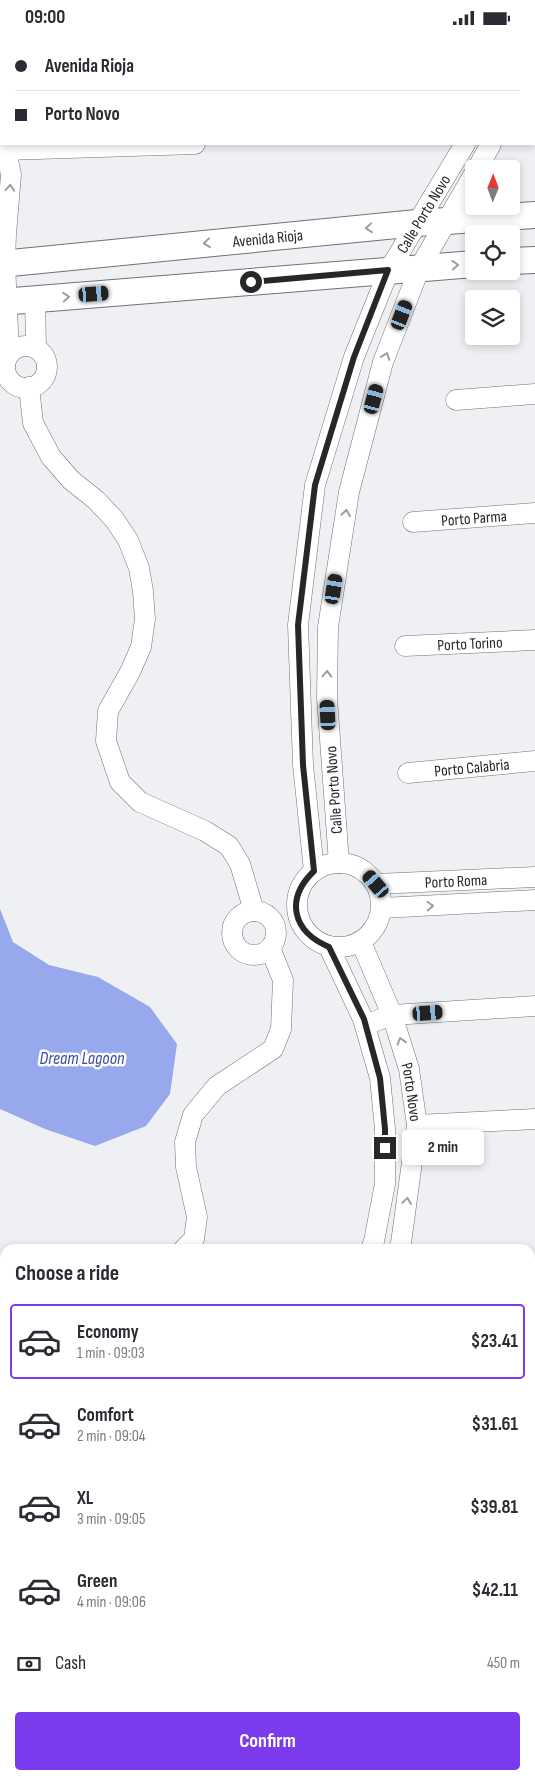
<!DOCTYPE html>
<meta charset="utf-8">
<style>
body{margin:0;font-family:"Sofia Sans Condensed",sans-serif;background:#f7f7f7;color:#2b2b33;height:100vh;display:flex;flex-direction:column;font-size:19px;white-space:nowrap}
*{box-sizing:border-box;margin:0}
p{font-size:16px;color:#7c7c81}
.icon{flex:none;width:28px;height:28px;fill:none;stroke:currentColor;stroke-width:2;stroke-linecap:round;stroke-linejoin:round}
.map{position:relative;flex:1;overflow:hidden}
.sheet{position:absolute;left:0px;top:1209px;width:535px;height:536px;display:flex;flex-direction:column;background:#fff;border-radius:15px 15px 0 0;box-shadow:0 2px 8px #0003}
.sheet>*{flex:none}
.hud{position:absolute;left:0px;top:0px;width:535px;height:110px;box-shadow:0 2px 8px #0003;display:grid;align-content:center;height:110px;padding:0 15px;background:#fff}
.needle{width:32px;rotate:1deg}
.fabs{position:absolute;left:465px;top:125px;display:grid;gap:10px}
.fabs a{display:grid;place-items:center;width:55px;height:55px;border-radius:5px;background:#fff;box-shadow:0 2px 8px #0003;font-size:25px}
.end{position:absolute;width:22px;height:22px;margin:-11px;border:6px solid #272728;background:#fff;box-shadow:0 0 0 2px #fff}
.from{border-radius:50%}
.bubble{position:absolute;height:35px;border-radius:5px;background:#fff;box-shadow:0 2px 8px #0003;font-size:16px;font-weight:700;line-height:35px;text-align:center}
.car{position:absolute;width:15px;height:30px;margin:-15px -8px;border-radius:6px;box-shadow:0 0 4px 1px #0007;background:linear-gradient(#222 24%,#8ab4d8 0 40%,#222 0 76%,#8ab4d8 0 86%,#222 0)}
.hud b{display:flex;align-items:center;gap:18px;height:48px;font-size:19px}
.hud b+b{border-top:1px solid #e1e1e2}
.hud i{width:12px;height:12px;background:#2b2b33}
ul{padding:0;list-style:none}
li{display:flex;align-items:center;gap:15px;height:75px;margin:0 10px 8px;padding:0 5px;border:2px solid transparent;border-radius:5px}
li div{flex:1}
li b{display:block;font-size:19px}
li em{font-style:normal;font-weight:700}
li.current{border-color:#7c3aed}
li>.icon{width:45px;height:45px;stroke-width:1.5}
h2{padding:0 15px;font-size:22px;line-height:60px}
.pay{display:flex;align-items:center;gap:12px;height:55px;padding:0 15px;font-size:19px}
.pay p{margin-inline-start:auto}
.primary-button{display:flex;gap:10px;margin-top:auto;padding:10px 15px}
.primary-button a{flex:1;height:58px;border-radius:5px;background:#7c3aed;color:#fff;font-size:20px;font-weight:700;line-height:58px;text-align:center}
.status{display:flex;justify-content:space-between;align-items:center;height:35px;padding:0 25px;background:#fff;direction:ltr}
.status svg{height:14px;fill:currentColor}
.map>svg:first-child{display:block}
</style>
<div class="status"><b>09:00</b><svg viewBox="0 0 49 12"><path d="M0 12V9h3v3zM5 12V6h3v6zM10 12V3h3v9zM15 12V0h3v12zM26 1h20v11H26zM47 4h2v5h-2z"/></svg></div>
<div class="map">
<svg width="535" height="1744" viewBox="0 0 535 1744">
<rect width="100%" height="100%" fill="#eff0f3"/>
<path fill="#97a8ec" d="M 0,874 L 13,907 L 49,930 L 98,942 L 150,972 L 177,1009 L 170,1059 L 146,1091 L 95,1111 L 45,1094 L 0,1074 Z"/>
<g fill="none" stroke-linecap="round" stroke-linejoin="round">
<g stroke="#717174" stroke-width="21">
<g id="minor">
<path d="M 505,1 L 505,0"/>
<path d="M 528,1 L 528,0"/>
<path d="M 534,81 L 535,81"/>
<path d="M 2,109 L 6,115 L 11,140 L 6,199 L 5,228 L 9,319"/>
<path d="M 6,115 L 195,109"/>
<path d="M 477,134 L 491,109"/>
<path d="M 35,264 L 36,314"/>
<circle cx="26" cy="332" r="21"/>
<path d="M 29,352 L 33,388 L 51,422 L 71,445 L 96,465 L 114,484 L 128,505 L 139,533 L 143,556 L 145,584 L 141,612 L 130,637 L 108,676 L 106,706 L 120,747 L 140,767 L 205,796 L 229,811 L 240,829 L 254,876"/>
<path d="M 456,365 L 535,359"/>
<path id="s1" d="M 413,487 L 535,478"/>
<path id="s2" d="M 405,611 L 535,605"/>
<path id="s3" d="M 408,738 L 535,726"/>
<circle cx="339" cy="870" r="42"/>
<path d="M 339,828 L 327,663 L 328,592 L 349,457 L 383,327 L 420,232 L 474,139"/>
<path id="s4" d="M 314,836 L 303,730 L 298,590 L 315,450 L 354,322 L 389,235 L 465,109"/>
<path id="s5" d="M 376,849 L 535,842"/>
<path d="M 382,873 L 535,865"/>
<circle cx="254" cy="898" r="22"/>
<path id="s6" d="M 361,907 L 392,980 L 409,1034 L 417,1090 L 401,1208 L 399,1214"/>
<path d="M 329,912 L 363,984 L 380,1043 L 385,1094 L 385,1149 L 374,1206 L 371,1214"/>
<path d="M 365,990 L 392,980 L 535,971"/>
<path d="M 417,1090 L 535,1084"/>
<path d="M 184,1214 L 194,1204 L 197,1182 L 186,1132 L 185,1107 L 193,1080 L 217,1051 L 273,1014 L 281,994 L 283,945 L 270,913"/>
<path d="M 0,1241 L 5,1241"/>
<path d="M 0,1496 L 5,1497"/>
<path d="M 530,1570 L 535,1571"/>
<path d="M 0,1621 L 5,1621"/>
<path d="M 0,1726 L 5,1725"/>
<path d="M 67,1740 L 72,1744"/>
<path d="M 87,1740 L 92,1744"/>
<path d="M 218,1740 L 226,1744"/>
<path d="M 157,1744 L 158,1740"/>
</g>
</g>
<g stroke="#717174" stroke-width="28">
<g id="major">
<path d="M 511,226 L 535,225"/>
<path id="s7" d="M 0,229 L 417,188 L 535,180"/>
<path d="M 0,267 L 474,229"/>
<path d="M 0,1349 L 5,1351"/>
<path d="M 0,1401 L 5,1403"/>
<path d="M 530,1417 L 535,1406"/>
<path d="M 530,1535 L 535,1525"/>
<path d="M 379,1744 L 380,1740"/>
<path d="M 427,1744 L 429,1740"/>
</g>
</g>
<use href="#minor" stroke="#fff" stroke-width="20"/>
<use href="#major" stroke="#fff" stroke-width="26"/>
</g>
<defs><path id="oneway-chevron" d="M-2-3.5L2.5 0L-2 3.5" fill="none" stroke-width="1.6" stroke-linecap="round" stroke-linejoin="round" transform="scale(1.25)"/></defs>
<g stroke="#9e9e9e">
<use href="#oneway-chevron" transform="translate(10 153) rotate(-86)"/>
<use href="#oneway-chevron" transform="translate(369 193) rotate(174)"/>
<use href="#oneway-chevron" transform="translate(207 208) rotate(174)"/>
<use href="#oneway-chevron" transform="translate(455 230) rotate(-4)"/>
<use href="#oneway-chevron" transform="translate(66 262) rotate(-5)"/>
<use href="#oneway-chevron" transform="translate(386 321) rotate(-70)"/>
<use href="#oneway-chevron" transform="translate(346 478) rotate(-81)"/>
<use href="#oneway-chevron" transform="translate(327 639) rotate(-89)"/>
<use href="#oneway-chevron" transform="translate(430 871) rotate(-3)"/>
<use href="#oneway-chevron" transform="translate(401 1006) rotate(-107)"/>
<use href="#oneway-chevron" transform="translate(407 1166) rotate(-82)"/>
</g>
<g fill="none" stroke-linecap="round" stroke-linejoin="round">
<path stroke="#272728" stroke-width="6" d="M 251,247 L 388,235 L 354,322 L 315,450 L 298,590 L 303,730 L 314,836 C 285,864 292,896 329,912 L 364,984 L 380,1043 L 385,1094 L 385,1113"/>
</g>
<g text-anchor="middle" stroke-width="5" stroke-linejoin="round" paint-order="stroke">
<g font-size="16" fill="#272728" stroke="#fdfeff">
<text dy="6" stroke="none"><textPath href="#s4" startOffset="681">Calle Porto Novo</textPath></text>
<text dy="6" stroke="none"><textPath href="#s7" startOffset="269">Avenida Rioja</textPath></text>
<text dy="6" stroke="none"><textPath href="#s1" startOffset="61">Porto Parma</textPath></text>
<text dy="6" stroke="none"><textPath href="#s2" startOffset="65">Porto Torino</textPath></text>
<text dy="6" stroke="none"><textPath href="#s3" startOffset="64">Porto Calabria</textPath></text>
<text transform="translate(333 755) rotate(-94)" y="6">Calle Porto Novo</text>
<text dy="6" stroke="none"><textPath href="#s5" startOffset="80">Porto Roma</textPath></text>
<text dy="6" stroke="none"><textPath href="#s6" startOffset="159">Porto Novo</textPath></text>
</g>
<g font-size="18" font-style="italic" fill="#3f4c9c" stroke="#fdfeff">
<text x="82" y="1029">Dream Lagoon</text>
</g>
</g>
</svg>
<div class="fabs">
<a><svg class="needle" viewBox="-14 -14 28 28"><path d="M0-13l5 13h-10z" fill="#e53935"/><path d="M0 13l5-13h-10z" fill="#7c7c81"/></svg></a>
<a><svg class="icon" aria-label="locate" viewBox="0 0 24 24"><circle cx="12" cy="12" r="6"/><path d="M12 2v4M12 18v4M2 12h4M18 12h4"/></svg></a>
<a><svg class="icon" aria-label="layers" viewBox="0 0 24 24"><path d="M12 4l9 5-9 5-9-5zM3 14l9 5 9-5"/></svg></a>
</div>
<i class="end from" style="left:251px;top:247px"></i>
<i class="end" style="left:385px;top:1113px"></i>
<div class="bubble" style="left:402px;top:1095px;width:82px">2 min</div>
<i class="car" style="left:94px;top:259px;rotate:86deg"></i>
<i class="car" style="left:402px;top:280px;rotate:21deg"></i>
<i class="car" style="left:374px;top:364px;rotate:15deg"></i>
<i class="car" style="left:334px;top:554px;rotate:9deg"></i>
<i class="car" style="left:328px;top:680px;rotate:357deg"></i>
<i class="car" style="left:376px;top:849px;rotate:319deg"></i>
<i class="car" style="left:428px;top:978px;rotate:86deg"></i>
<div class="hud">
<b><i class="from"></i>Avenida Rioja</b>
<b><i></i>Porto Novo</b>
</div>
<section class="sheet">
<h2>Choose a ride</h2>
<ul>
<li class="current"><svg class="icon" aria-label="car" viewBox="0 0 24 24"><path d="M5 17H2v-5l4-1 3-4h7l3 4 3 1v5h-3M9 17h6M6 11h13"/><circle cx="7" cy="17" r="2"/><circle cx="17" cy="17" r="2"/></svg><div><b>Economy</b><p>1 min · 09:03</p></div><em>$23.41</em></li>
<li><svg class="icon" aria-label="car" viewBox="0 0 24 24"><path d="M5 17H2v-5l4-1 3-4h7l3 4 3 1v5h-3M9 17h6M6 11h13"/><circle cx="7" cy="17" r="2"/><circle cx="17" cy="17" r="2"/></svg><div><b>Comfort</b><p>2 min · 09:04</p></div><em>$31.61</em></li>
<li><svg class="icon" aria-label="car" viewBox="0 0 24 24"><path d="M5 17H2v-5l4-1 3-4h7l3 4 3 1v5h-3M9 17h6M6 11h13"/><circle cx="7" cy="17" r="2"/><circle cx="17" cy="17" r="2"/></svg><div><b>XL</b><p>3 min · 09:05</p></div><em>$39.81</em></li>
<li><svg class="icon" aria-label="car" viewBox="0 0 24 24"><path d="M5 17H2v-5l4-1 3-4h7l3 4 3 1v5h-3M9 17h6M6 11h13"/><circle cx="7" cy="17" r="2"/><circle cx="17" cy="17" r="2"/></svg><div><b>Green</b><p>4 min · 09:06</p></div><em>$42.11</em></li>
</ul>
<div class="pay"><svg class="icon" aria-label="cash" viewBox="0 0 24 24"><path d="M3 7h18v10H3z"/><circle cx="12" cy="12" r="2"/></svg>Cash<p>450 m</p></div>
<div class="primary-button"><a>Confirm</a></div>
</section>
</div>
